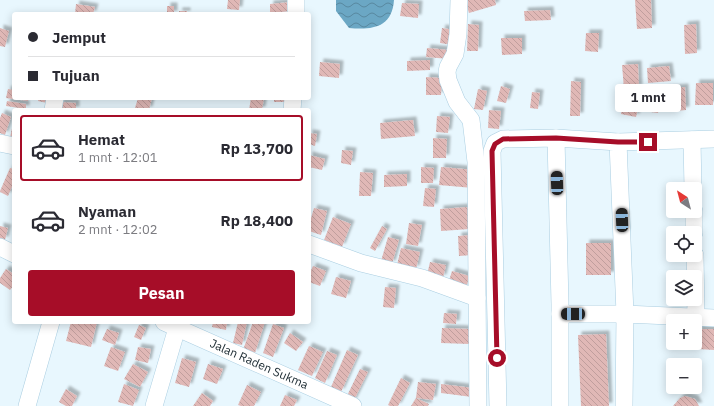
<!DOCTYPE html>
<html lang="id">
<meta charset="utf-8">
<style>
body{margin:0;font-family:"IBM Plex Sans",sans-serif;background:#f2f2f3;color:#2b2b33;height:100vh;display:flex;flex-direction:column;font-size:15px;white-space:nowrap}
*{box-sizing:border-box;margin:0}
p{font-size:13px;color:#7c7c81}
.icon{flex:none;width:22px;height:22px;fill:none;stroke:currentColor;stroke-width:2;stroke-linecap:round;stroke-linejoin:round}
.map{position:relative;flex:1;overflow:hidden}
.panel{position:absolute;left:12px;top:108px;width:299px;height:216px;display:flex;flex-direction:column;background:#fff;border-radius:4px;box-shadow:0 2px 10px #0003}
.panel>*{flex:none}
.top-card{position:absolute;left:12px;top:12px;width:299px;height:88px;border-radius:4px;box-shadow:0 2px 10px #0003;display:grid;align-content:center;height:88px;padding:0 16px;background:#fff}
.needle{width:26px;rotate:324deg}
.tools{position:absolute;left:666px;top:182px;display:grid;gap:8px}
.tools a{display:grid;place-items:center;width:36px;height:36px;border-radius:4px;background:#fff;box-shadow:0 2px 10px #0003;font-size:20px}
.end{position:absolute;width:18px;height:18px;margin:-9px;border:5px solid #a60d28;background:#fff;box-shadow:0 0 0 2px #fff}
.from{border-radius:50%}
.bubble{position:absolute;height:28px;border-radius:4px;background:#fff;box-shadow:0 2px 10px #0003;font-size:13px;font-weight:700;line-height:28px;text-align:center}
.car{position:absolute;width:12px;height:24px;margin:-12px -6px;border-radius:5px;box-shadow:0 0 3px 1px #0007;background:linear-gradient(#222 24%,#8ab4d8 0 40%,#222 0 76%,#8ab4d8 0 86%,#222 0)}
.top-card b{display:flex;align-items:center;gap:14px;height:38px;font-size:15px}
.top-card b+b{border-top:1px solid #e1e1e2}
.top-card i{width:10px;height:10px;background:#2b2b33}
ul{padding:7px 0 0;list-style:none}
li{display:flex;align-items:center;gap:12px;height:66px;margin:0 8px 6px;padding:0 8px;border:2px solid transparent;border-radius:4px}
li div{flex:1}
li b{display:block;font-size:15px}
li em{font-style:normal;font-weight:700}
li.on{border-color:#a60d28}
li>.icon{width:36px;height:36px;stroke-width:1.5}
.button{display:flex;gap:8px;margin-top:auto;padding:8px 16px}
.button a{flex:1;height:46px;border-radius:4px;background:#a60d28;color:#fff;font-size:16px;font-weight:700;line-height:46px;text-align:center}
.map>svg:first-child{display:block}
</style>
<div class="map">
<svg width="714" height="406" viewBox="0 0 714 406">
<defs>
<pattern id="water-waves" width="16" height="10" patternUnits="userSpaceOnUse"><rect width="16" height="10" fill="#6ba7c4"/><path d="M0 5q4-4 8 0t8 0" fill="none" stroke="#5788a0"/></pattern>
<pattern id="building-back-hatch" width="6" height="6" patternUnits="userSpaceOnUse"><rect width="6" height="6" fill="#e0b8b6"/><path d="M-1 5l2 2M0 0l6 6M5-1l2 2" fill="none" stroke="#c09e9d"/></pattern>
<filter id="shadow"><feDropShadow dx="3.5" dy="-3.5" stdDeviation="1" flood-color="#0004"/></filter>
</defs>
<rect width="100%" height="100%" fill="#e8f7fe"/>
<path fill="url(#water-waves)" d="M 336,0 L 394,0 C 392,28 372,30 349,28 L 336,11 Z"/>
<path fill="url(#building-back-hatch)" filter="url(#shadow)" d="M 228,0 L 240,0 L 239,10 L 227,9 Z
M 465,0 L 495,0 L 496,5 L 469,13 Z
M 635,0 L 651,0 L 652,28 L 637,29 Z
M 291,2 L 292,11 L 270,13 L 270,4 Z
M 402,3 L 419,4 L 418,18 L 400,16 Z
M 76,4 L 95,7 L 93,14 L 75,14 Z
M 167,6 L 174,6 L 174,14 L 167,14 Z
M 550,10 L 551,20 L 525,21 L 524,11 Z
M 179,11 L 187,11 L 187,14 L 179,14 Z
M 468,24 L 479,25 L 478,51 L 467,51 Z
M 696,24 L 697,53 L 685,54 L 684,25 Z
M 0,28 L 9,31 L 5,47 L 0,46 Z
M 442,28 L 454,30 L 452,45 L 440,43 Z
M 586,33 L 599,33 L 598,52 L 585,51 Z
M 501,38 L 522,38 L 522,54 L 502,55 Z
M 427,48 L 450,50 L 449,59 L 426,57 Z
M 430,60 L 430,70 L 407,71 L 407,61 Z
M 320,62 L 340,64 L 339,78 L 319,76 Z
M 638,64 L 639,88 L 624,89 L 622,65 Z
M 669,66 L 671,81 L 648,83 L 647,68 Z
M 426,77 L 442,78 L 441,95 L 426,95 Z
M 571,81 L 581,82 L 580,116 L 570,116 Z
M 696,83 L 713,83 L 713,105 L 695,105 Z
M 501,86 L 510,89 L 506,103 L 497,101 Z
M 685,87 L 686,110 L 666,112 L 665,89 Z
M 8,89 L 14,90 L 14,98 L 28,98 L 28,101 L 6,98 Z
M 478,89 L 487,91 L 483,110 L 474,109 Z
M 646,89 L 661,91 L 658,113 L 643,111 Z
M 532,92 L 540,93 L 538,109 L 530,108 Z
M 624,96 L 640,99 L 636,117 L 621,114 Z
M 39,98 L 49,98 L 47,103 L 38,101 Z
M 138,98 L 152,98 L 149,110 L 135,108 Z
M 251,98 L 264,98 L 262,110 L 249,110 Z
M 274,98 L 288,98 L 288,102 L 274,102 Z
M 7,101 L 26,104 L 26,109 L 6,106 Z
M 60,102 L 76,103 L 76,110 L 59,110 Z
M 489,110 L 501,111 L 499,129 L 488,128 Z
M 2,113 L 11,117 L 5,135 L 0,133 L 0,118 Z
M 437,116 L 450,117 L 448,133 L 436,132 Z
M 413,120 L 415,136 L 381,139 L 380,123 Z
M 13,123 L 14,123 L 14,139 L 10,138 Z
M 309,133 L 317,134 L 315,146 L 309,144 Z
M 433,138 L 447,139 L 446,158 L 433,158 Z
M 342,150 L 353,151 L 351,165 L 341,163 Z
M 309,155 L 325,159 L 322,170 L 309,167 Z
M 421,167 L 434,168 L 433,183 L 421,183 Z
M 441,167 L 475,170 L 473,188 L 439,185 Z
M 10,168 L 14,169 L 14,182 L 8,196 L 0,192 L 0,191 Z
M 360,172 L 373,173 L 371,196 L 359,196 Z
M 407,174 L 407,186 L 384,187 L 384,175 Z
M 425,188 L 436,189 L 434,207 L 423,206 Z
M 468,207 L 470,229 L 441,231 L 440,209 Z
M 314,208 L 327,211 L 321,235 L 309,231 L 309,225 Z
M 333,217 L 351,224 L 342,247 L 324,240 Z
M 409,223 L 422,225 L 418,246 L 406,244 Z
M 0,226 L 8,228 L 5,240 L 0,239 Z
M 382,226 L 387,229 L 375,251 L 370,248 Z
M 471,235 L 472,255 L 459,256 L 458,236 Z
M 388,237 L 399,240 L 392,264 L 381,261 Z
M 586,243 L 611,243 L 611,275 L 586,275 Z
M 401,248 L 420,252 L 416,269 L 397,265 Z
M 430,262 L 446,265 L 443,278 L 427,275 Z
M 313,266 L 326,271 L 320,286 L 309,282 L 309,275 Z
M 6,269 L 14,274 L 14,285 L 10,290 L 0,283 L 0,278 Z
M 452,271 L 469,276 L 466,288 L 448,284 Z
M 336,277 L 351,281 L 346,298 L 331,294 Z
M 385,287 L 396,288 L 394,308 L 383,307 Z
M 444,313 L 457,314 L 456,324 L 443,323 Z
M 71,322 L 97,322 L 91,347 L 66,341 Z
M 213,322 L 227,322 L 226,330 L 212,327 Z
M 238,322 L 247,322 L 242,345 L 233,343 Z
M 253,322 L 265,322 L 255,353 L 243,350 Z
M 273,324 L 284,328 L 273,357 L 263,353 Z
M 139,325 L 146,328 L 141,340 L 134,337 Z
M 442,328 L 469,329 L 469,344 L 441,343 Z
M 107,329 L 119,333 L 115,345 L 102,340 Z
M 698,329 L 714,329 L 714,350 L 698,349 Z
M 290,333 L 303,342 L 296,351 L 284,343 Z
M 606,334 L 609,406 L 581,406 L 578,335 Z
M 309,346 L 323,352 L 312,376 L 298,370 Z
M 111,347 L 125,352 L 118,371 L 104,366 Z
M 138,347 L 151,349 L 148,363 L 135,360 Z
M 347,350 L 358,355 L 341,392 L 331,387 Z
M 327,351 L 337,355 L 325,383 L 315,378 Z
M 182,358 L 196,362 L 189,387 L 175,383 Z
M 133,364 L 148,372 L 140,387 L 124,379 Z
M 208,364 L 223,369 L 217,384 L 203,379 Z
M 360,369 L 368,372 L 353,402 L 346,398 Z
M 401,378 L 410,383 L 398,406 L 390,406 L 388,405 Z
M 418,382 L 436,384 L 433,400 L 416,398 L 429,404 L 428,406 L 411,406 L 416,398 Z
M 124,384 L 139,390 L 133,406 L 118,402 Z
M 441,384 L 473,388 L 472,397 L 441,393 Z
M 247,385 L 261,392 L 254,406 L 241,406 L 238,405 Z
M 66,389 L 77,396 L 72,406 L 66,406 L 59,402 Z
M 202,393 L 213,401 L 210,406 L 193,406 Z
M 285,395 L 297,400 L 294,406 L 280,406 Z
M 685,396 L 695,399 L 699,406 L 673,406 L 680,398 Z"/>
<g fill="none" stroke-linecap="round" stroke-linejoin="round">
<g stroke="#aacee1" stroke-width="18">
<g id="minor">
<path d="M 459,0 L 458,34 L 455,54 L 448,67 L 447,72 L 448,80 L 457,102 L 471,120 L 476,162 L 478,406"/>
<path d="M 296,14 L 296,0"/>
<path d="M 53,110 L 55,98"/>
<path d="M 292,110 L 293,98"/>
<path d="M 556,138 L 618,142 L 625,314 L 560,314"/>
<path d="M 692,140 L 693,189"/>
<path d="M 618,142 L 714,139"/>
<path d="M 0,143 L 14,146"/>
<path d="M 694,211 L 694,233"/>
<path d="M 309,244 L 361,263 L 422,278 L 477,298"/>
<path d="M 0,247 L 14,254"/>
<path d="M 695,255 L 696,316"/>
<path id="s1" d="M 164,322 L 353,406"/>
<path d="M 27,406 L 51,322"/>
<path d="M 154,406 L 177,328"/>
<path d="M 498,406 L 492,151 L 495,143 L 503,139 L 556,138 L 560,304 L 560,406"/>
<path d="M 624,406 L 625,314 L 714,318"/>
</g>
</g>
<use href="#minor" stroke="#fff" stroke-width="17"/>
</g>
<g fill="none" stroke-linecap="round" stroke-linejoin="round">
<path stroke="#a60d28" stroke-width="5" d="M 497,358 L 492,151 L 495,144 L 503,139 L 556,138 L 618,142 L 648,142"/>
</g>
<g text-anchor="middle" stroke-width="3" stroke-linejoin="round" paint-order="stroke">
<g font-size="12" fill="#1b2a31" stroke="#e8f7fe">
<text dy="4" stroke="none"><textPath href="#s1" startOffset="104">Jalan Raden Sukma</textPath></text>
</g>
</g>
</svg>
<div class="tools">
<a><svg class="needle" viewBox="-14 -14 28 28"><path d="M0-13l5 13h-10z" fill="#e53935"/><path d="M0 13l5-13h-10z" fill="#7c7c81"/></svg></a>
<a><svg class="icon" aria-label="locate" viewBox="0 0 24 24"><circle cx="12" cy="12" r="6"/><path d="M12 2v4M12 18v4M2 12h4M18 12h4"/></svg></a>
<a><svg class="icon" aria-label="layers" viewBox="0 0 24 24"><path d="M12 4l9 5-9 5-9-5zM3 14l9 5 9-5"/></svg></a>
<a>+</a>
<a>−</a>
</div>
<i class="end from" style="left:497px;top:358px"></i>
<i class="end" style="left:648px;top:142px"></i>
<div class="bubble" style="left:615px;top:84px;width:66px">1 mnt</div>
<i class="car" style="left:557px;top:183px;rotate:358deg"></i>
<i class="car" style="left:622px;top:220px;rotate:358deg"></i>
<i class="car" style="left:573px;top:314px;rotate:270deg"></i>
<div class="top-card">
<b><i class="from"></i>Jemput</b>
<b><i></i>Tujuan</b>
</div>
<section class="panel">
<ul>
<li class="on"><svg class="icon" aria-label="car" viewBox="0 0 24 24"><path d="M5 17H2v-5l4-1 3-4h7l3 4 3 1v5h-3M9 17h6M6 11h13"/><circle cx="7" cy="17" r="2"/><circle cx="17" cy="17" r="2"/></svg><div><b>Hemat</b><p>1 mnt · 12:01</p></div><em>Rp 13,700</em></li>
<li><svg class="icon" aria-label="car" viewBox="0 0 24 24"><path d="M5 17H2v-5l4-1 3-4h7l3 4 3 1v5h-3M9 17h6M6 11h13"/><circle cx="7" cy="17" r="2"/><circle cx="17" cy="17" r="2"/></svg><div><b>Nyaman</b><p>2 mnt · 12:02</p></div><em>Rp 18,400</em></li>
</ul>
<div class="button"><a>Pesan</a></div>
</section>
</div>
